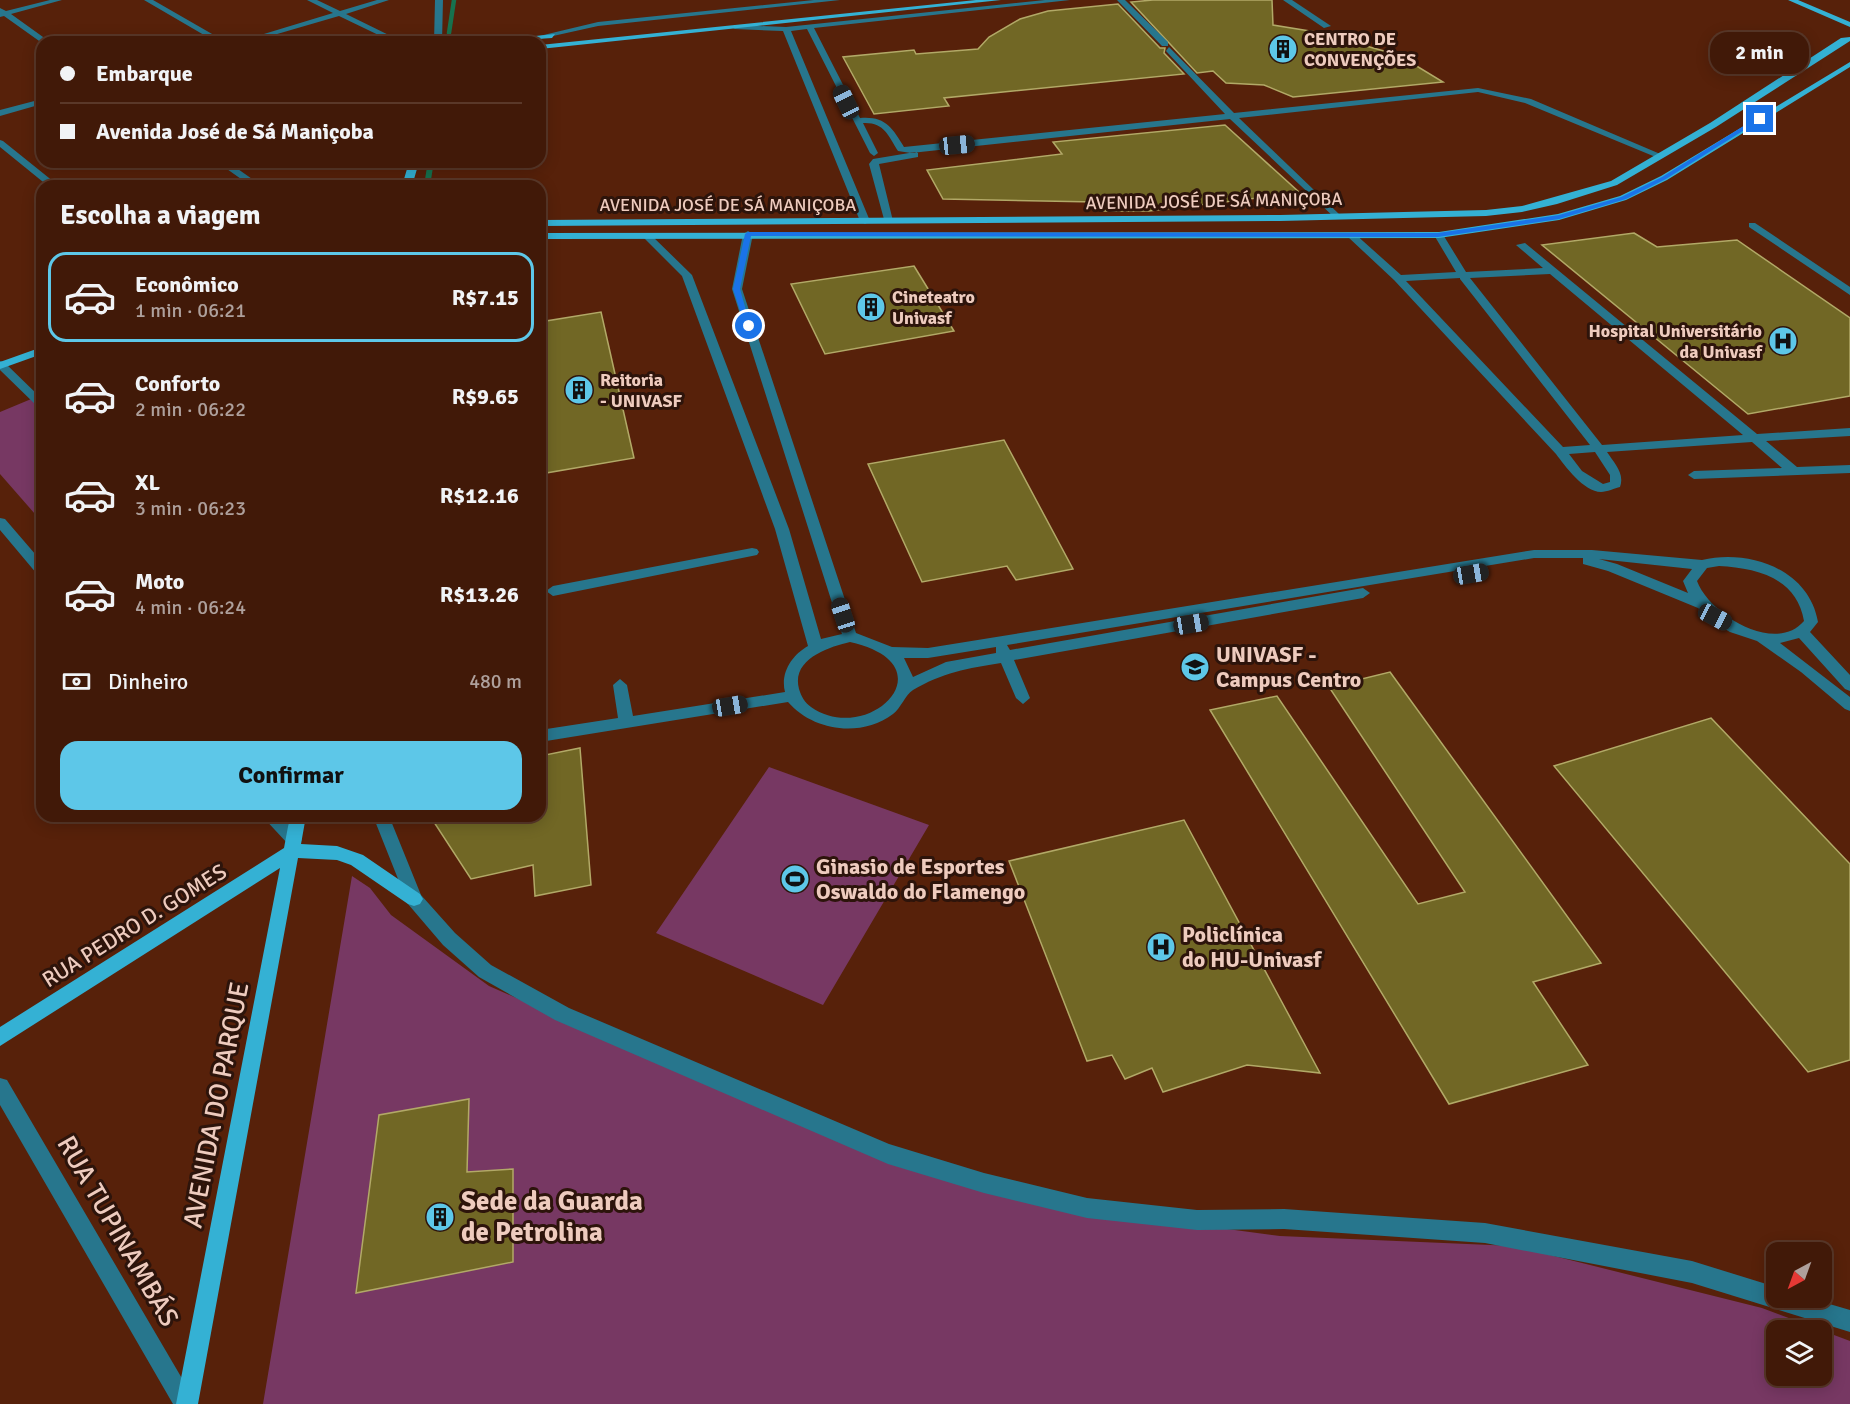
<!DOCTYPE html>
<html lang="pt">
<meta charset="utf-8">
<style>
body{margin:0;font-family:Signika,sans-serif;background:#4c2616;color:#f1f3f6;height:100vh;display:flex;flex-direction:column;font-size:22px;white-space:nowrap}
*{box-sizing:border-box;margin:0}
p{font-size:20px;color:#aea09c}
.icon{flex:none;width:33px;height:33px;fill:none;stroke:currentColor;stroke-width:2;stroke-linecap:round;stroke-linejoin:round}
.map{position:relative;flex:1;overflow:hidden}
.details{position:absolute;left:36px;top:180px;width:510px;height:642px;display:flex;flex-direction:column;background:#411908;border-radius:18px;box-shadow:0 3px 15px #0003,0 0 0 2px #5a3829}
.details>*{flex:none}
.top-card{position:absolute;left:36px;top:36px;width:510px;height:132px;border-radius:18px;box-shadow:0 3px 15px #0003,0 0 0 2px #5a3829;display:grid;align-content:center;height:132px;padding:0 24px;background:#411908}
.needle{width:39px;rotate:221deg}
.tools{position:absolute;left:1766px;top:1242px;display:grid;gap:12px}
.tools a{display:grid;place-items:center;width:66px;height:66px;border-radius:12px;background:#411908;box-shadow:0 3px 15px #0003,0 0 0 2px #5a3829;font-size:30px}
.end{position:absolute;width:27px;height:27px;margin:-14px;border:8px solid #1a73e8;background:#fff;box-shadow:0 0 0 3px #fff}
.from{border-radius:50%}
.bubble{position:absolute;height:42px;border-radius:18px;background:#411908;box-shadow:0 3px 15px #0003,0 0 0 2px #5a3829;font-size:20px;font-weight:700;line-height:42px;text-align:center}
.car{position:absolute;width:18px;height:36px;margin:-18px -9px;border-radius:8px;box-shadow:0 0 4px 2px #0007;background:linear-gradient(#222 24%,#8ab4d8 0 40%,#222 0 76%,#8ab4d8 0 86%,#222 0)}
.top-card b{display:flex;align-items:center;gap:21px;height:57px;font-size:22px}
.top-card b+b{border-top:2px solid #5a3829}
.top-card i{width:15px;height:15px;background:#f1f3f6}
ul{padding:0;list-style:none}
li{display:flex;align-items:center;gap:18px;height:90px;margin:0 12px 9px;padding:0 12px;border:3px solid transparent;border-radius:18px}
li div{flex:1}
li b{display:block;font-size:22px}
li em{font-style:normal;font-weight:700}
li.selected{border-color:#5dc7e8}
li>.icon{width:54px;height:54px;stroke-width:1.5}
h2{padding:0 24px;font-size:27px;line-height:72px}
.pay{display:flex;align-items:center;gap:15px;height:66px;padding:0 24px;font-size:22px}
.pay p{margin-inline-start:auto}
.cta{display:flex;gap:12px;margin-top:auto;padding:12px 24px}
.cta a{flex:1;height:69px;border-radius:18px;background:#5dc7e8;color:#111;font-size:24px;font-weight:700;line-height:69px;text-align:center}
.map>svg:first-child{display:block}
</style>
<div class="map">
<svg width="1850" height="1404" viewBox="0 0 1850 1404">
<rect width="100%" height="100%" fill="#57210a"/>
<path fill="#773863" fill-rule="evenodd" d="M 36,397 L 42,403 L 42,522 L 0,474 L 0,412 Z
M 769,767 L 929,825 L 823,1005 L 656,933 Z
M 352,876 L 370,888 L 391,915 L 489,986 L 900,1167 L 1078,1209 L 1280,1236 L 1514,1246 L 1762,1308 L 1850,1341 L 1850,1404 L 263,1404 ZM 1776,1330 L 1821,1330 L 1821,1376 L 1776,1376 Z"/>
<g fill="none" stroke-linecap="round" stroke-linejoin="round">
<path stroke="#17724e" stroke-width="4.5" d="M 449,33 L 454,0
M 430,169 L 431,162"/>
<path stroke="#17724e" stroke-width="6" d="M 427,186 L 430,167"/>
</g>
<path fill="#716725" stroke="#b2a967" stroke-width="1.5" d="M 1153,0 L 1272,0 L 1273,25 L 1316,32 L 1384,51 L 1410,62 L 1443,82 L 1293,97 L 1264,85 L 1226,83 L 1213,71 L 1197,73 L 1131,2 Z
M 1118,4 L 1160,48 L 1165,48 L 1164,53 L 1184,74 L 944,98 L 949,106 L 874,114 L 843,57 L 914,50 L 916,54 L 978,49 L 989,37 L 1020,19 L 1048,11 Z
M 1225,125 L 1300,193 L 1149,211 L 1103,211 L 1096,202 L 943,199 L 927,170 L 1062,154 L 1053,142 Z
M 1634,233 L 1657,247 L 1737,240 L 1850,318 L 1850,396 L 1748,414 L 1542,245 Z
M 914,266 L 954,331 L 825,354 L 791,284 Z
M 601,312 L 634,458 L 540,474 L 540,322 Z
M 1004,440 L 1073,569 L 1016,580 L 1007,566 L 922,582 L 868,464 Z
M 1390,672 L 1601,963 L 1533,982 L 1588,1065 L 1449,1104 L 1210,710 L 1277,696 L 1418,904 L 1465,892 L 1329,687 Z
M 1711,718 L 1850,864 L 1850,1060 L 1808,1072 L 1554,766 Z
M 580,748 L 591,885 L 535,896 L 533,865 L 471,879 L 430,816 L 540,816 L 540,756 Z
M 1184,820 L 1320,1073 L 1247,1065 L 1163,1092 L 1152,1068 L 1125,1079 L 1112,1055 L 1087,1061 L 1009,861 Z
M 469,1099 L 467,1172 L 513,1169 L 513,1262 L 356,1293 L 379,1115 Z"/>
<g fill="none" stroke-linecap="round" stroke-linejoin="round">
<path fill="#27768d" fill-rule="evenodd" d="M 50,0 L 62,0 L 11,14 L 50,42 L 42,43 L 4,16 L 0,17 L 0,8 L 6,11 Z
M 144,0 L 153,0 L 226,42 L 216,42 Z
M 307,0 L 317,0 L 340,11 L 377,0 L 389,0 L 346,14 L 403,42 L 393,42 L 339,16 L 250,42 L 238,42 L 333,13 Z
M 435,0 L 443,0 L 442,42 L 434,42 Z
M 814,0 L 840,0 L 598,26 L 535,40 L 531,38 L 598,22 Z
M 1045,0 L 1070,0 L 814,28 L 860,118 C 885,116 892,127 904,147 L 1225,114 L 1166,51 L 1169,47 L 1234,113 L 1478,88 L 1531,99 L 1665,156 L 1658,158 L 1525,103 L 1478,92 L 1239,118 L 1339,214 L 1341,216 L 1336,219 L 1230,119 L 911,153 L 898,151 C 888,135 884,122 863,123 L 878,153 L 874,156 L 870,153 L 807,29 L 791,31 L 870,221 L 865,224 L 860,221 L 783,31 L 735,29 L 731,27 L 735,25 L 786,27 Z
M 1117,0 L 1125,0 L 1168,42 L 1168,46 L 1162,46 Z
M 1283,0 L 1292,0 L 1331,26 L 1324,28 Z
M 1739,41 L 1805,66 L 1806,68 L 1799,70 L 1736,45 Z
M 42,99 L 42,104 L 0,116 L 0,110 Z
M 0,140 L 3,141 L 59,186 L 48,186 L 0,147 Z
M 915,152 L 918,153 L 918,157 L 879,164 L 893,221 L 885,223 L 869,164 L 873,159 Z
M 217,162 L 228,162 L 262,186 L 251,186 Z
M 1749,223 L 1755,223 L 1850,287 L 1850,295 L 1749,227 Z
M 748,231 L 753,234 L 742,289 L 856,633 L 892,647 L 928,648 L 1534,550 L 1592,550 L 1702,560 C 1749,549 1809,569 1818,622 L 1810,632 L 1850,675 L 1850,691 L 1845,689 L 1799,638 L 1780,643 L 1850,697 L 1850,711 L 1845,709 L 1801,672 L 1757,641 L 1730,632 L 1714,623 L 1698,608 L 1608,571 L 1583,564 L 1583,558 L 1534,558 L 1007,645 L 1010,650 L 1363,588 L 1370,593 L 1363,598 L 1014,660 L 1030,698 L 1023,704 L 1016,698 L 1001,663 C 968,668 942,673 913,690 C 905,695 901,708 893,714 C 861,738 813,731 788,702 L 540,742 L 540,730 L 618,718 L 613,685 L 620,679 L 627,685 L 633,716 L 785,692 C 780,673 792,655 808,646 L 775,529 L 682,276 L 643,237 L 643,233 L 649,233 L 692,275 L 789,529 L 821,639 L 842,634 L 732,289 L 743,234 ZM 1599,559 L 1692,569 L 1683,581 L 1688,593 L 1617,564 ZM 1719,566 C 1757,568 1797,578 1804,621 C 1775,655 1709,614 1697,581 L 1707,568 ZM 850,642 C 952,665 868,747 811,707 C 805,703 801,696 799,689 C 791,659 829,647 850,642 ZM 996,647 L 996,653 L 946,662 L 913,677 L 904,658 L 928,658 Z
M 1348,233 L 1354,233 L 1401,275 L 1456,272 L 1434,235 L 1436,233 L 1442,233 L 1466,272 L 1543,268 L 1516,245 L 1525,243 L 1757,434 L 1850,428 L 1850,436 L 1766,441 L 1797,467 L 1850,465 L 1850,473 L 1694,479 L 1688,475 L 1694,471 L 1782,468 L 1752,442 L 1607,452 C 1614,463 1625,473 1620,487 C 1615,488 1607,492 1601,492 C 1584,492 1565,466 1556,454 L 1394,280 L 1348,237 ZM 1550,274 L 1743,435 L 1602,445 L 1470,278 ZM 1460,278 L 1460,279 L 1590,445 L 1563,447 L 1406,281 ZM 1595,452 L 1610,475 L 1610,482 L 1603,484 L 1582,471 L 1569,454 Z
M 0,361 L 4,362 L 42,399 L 42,409 L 38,407 L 0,370 Z
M 0,518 L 5,519 L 42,562 L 42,576 L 37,574 L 0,530 Z
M 752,548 L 757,549 L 759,552 L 757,555 L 553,596 L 546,591 L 553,586 Z
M 262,816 L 281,816 L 302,839 L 300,844 L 294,846 L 288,844 Z
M 373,816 L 389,816 L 421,895 L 455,933 L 491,965 L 569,1008 L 889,1144 L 984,1173 L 1087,1198 L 1197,1210 L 1284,1209 L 1485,1223 L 1692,1261 L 1776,1287 L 1776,1298 L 1809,1298 L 1850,1310 L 1850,1332 L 1692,1283 L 1485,1243 L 1284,1229 L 1197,1230 L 1087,1218 L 984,1193 L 888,1164 L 555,1020 L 479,977 L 443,945 L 408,904 Z
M 0,1078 L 7,1080 L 197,1404 L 173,1404 L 0,1105 Z"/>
<path fill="#34b1d4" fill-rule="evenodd" d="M 976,0 L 1001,0 L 540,49 L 540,45 Z
M 1788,0 L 1798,0 L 1850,22 L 1850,27 Z
M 555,34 L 552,38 L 493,42 L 497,40 Z
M 1850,37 L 1850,41 L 1716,127 L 1617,185 L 1557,204 L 1522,212 L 1486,216 L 1280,221 L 540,226 L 540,220 L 1280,215 L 1486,210 L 1522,206 L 1611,181 L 1710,123 L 1841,38 Z
M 1850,62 L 1850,67 L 1667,180 L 1626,200 L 1559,220 L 1439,238 L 540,239 L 540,233 L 1439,232 L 1558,214 L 1620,196 L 1661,176 Z
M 409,162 L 419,162 L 412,186 L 402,186 Z
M 42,347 L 42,354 L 0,369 L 0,362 Z
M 290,816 L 306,816 L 301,844 L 337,846 L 363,855 L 420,894 L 423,899 L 420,904 L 414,906 L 408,904 L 351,865 L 337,860 L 298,858 L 198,1404 L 176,1404 L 280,868 L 0,1046 L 0,1027 L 284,848 Z"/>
</g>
<path fill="#1a73e8" d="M 1758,117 L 1762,119 L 1666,179 L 1626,199 L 1559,219 L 1438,237 L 751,236 L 740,289 L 751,328 L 745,326 L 733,289 L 745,234 L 748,232 L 1438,233 L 1559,215 L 1621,197 L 1662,177 Z"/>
<defs>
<g id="building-disc" transform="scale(1.5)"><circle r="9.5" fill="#5dc7e8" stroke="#2d140b"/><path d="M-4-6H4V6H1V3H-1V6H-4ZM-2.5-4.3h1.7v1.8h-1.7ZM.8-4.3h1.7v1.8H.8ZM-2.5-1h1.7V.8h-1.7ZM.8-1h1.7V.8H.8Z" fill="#111"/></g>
<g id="hospital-disc" transform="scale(1.5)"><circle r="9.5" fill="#5dc7e8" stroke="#2d140b"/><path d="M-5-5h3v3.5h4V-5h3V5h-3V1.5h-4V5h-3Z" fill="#111"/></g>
<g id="university-disc" transform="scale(1.5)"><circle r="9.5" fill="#5dc7e8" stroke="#2d140b"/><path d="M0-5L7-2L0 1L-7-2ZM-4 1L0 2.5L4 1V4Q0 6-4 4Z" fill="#111"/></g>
<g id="stadium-disc" transform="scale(1.5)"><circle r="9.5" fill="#5dc7e8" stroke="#2d140b"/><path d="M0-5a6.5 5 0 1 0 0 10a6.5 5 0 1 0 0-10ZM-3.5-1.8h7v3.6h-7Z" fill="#111"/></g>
</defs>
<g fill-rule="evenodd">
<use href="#building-disc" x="1283" y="49"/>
<use href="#building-disc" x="871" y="307"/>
<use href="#hospital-disc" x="1783" y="341"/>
<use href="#building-disc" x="579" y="390"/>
<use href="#university-disc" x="1195" y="667"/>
<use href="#stadium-disc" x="795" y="879"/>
<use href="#hospital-disc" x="1161" y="947"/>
<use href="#building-disc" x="440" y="1217"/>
</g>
<g text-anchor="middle" stroke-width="6" stroke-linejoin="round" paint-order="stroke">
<g font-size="18" font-weight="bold" fill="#eecbbe" stroke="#2d140b" text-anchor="start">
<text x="1304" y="45">CENTRO DE<tspan x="1304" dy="21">CONVENÇÕES</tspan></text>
<text x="892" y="303">Cineteatro<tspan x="892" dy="21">Univasf</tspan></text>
<text x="1762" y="337" text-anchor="end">Hospital Universitário<tspan x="1762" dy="21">da Univasf</tspan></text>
<text x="600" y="386">Reitoria<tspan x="600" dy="21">- UNIVASF</tspan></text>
</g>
<g font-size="18" fill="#eecbbe" stroke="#2d140b">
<text transform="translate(1214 201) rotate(-1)" y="6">AVENIDA JOSÉ DE SÁ MANIÇOBA</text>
<text x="728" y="211">AVENIDA JOSÉ DE SÁ MANIÇOBA</text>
</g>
<g font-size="22" font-weight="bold" fill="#eecbbe" stroke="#2d140b" text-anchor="start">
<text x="1216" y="662">UNIVASF -<tspan x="1216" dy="25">Campus Centro</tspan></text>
<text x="816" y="874">Ginasio de Esportes<tspan x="816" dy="25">Oswaldo do Flamengo</tspan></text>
<text x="1182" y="942">Policlínica<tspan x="1182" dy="25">do HU-Univasf</tspan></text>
</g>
<g font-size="22" fill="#eecbbe" stroke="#2d140b">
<text transform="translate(134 925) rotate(-32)" y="8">RUA PEDRO D. GOMES</text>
</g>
<g font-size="27" fill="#eecbbe" stroke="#2d140b">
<text transform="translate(216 1105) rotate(-79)" y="9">AVENIDA DO PARQUE</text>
<text transform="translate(118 1231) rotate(60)" y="9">RUA TUPINAMBÁS</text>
</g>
<g font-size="27" font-weight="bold" fill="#eecbbe" stroke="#2d140b" text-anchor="start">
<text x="461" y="1210">Sede da Guarda<tspan x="461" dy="31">de Petrolina</tspan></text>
</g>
</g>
</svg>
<div class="tools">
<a><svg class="needle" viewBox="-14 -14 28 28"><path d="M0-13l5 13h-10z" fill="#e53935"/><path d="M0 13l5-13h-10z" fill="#aea09c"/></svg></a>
<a><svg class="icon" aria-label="layers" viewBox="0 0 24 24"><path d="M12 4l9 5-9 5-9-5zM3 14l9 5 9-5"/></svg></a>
</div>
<i class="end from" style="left:749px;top:326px"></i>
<i class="end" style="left:1760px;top:119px"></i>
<div class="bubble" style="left:1710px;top:32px;width:99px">2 min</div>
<i class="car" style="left:846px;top:102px;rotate:334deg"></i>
<i class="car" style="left:957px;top:145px;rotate:84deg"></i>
<i class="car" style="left:1471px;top:574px;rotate:80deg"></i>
<i class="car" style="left:843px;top:615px;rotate:342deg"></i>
<i class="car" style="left:1715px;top:617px;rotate:118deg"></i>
<i class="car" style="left:1191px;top:624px;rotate:80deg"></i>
<i class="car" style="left:730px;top:706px;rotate:81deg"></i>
<div class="top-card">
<b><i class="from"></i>Embarque</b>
<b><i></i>Avenida José de Sá Maniçoba</b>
</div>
<section class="details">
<h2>Escolha a viagem</h2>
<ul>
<li class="selected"><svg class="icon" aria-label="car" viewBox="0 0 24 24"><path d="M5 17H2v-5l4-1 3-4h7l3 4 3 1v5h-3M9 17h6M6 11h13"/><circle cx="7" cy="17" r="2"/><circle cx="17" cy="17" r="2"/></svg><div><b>Econômico</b><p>1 min · 06:21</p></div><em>R$7.15</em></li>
<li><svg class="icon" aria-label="car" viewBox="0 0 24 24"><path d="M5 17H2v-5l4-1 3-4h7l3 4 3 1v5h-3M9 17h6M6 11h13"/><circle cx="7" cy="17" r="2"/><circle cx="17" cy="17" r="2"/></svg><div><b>Conforto</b><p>2 min · 06:22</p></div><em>R$9.65</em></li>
<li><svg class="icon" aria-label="car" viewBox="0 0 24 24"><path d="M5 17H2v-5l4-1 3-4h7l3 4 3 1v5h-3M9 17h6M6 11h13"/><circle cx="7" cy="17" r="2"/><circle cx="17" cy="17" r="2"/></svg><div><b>XL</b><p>3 min · 06:23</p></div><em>R$12.16</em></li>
<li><svg class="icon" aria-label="car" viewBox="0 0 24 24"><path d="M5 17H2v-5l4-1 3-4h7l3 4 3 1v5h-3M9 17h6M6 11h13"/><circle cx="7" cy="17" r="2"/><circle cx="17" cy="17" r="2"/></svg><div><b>Moto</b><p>4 min · 06:24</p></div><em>R$13.26</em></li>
</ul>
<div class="pay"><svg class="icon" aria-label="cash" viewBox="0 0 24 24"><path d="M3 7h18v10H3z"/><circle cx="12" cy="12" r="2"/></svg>Dinheiro<p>480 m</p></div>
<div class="cta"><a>Confirmar</a></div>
</section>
</div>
